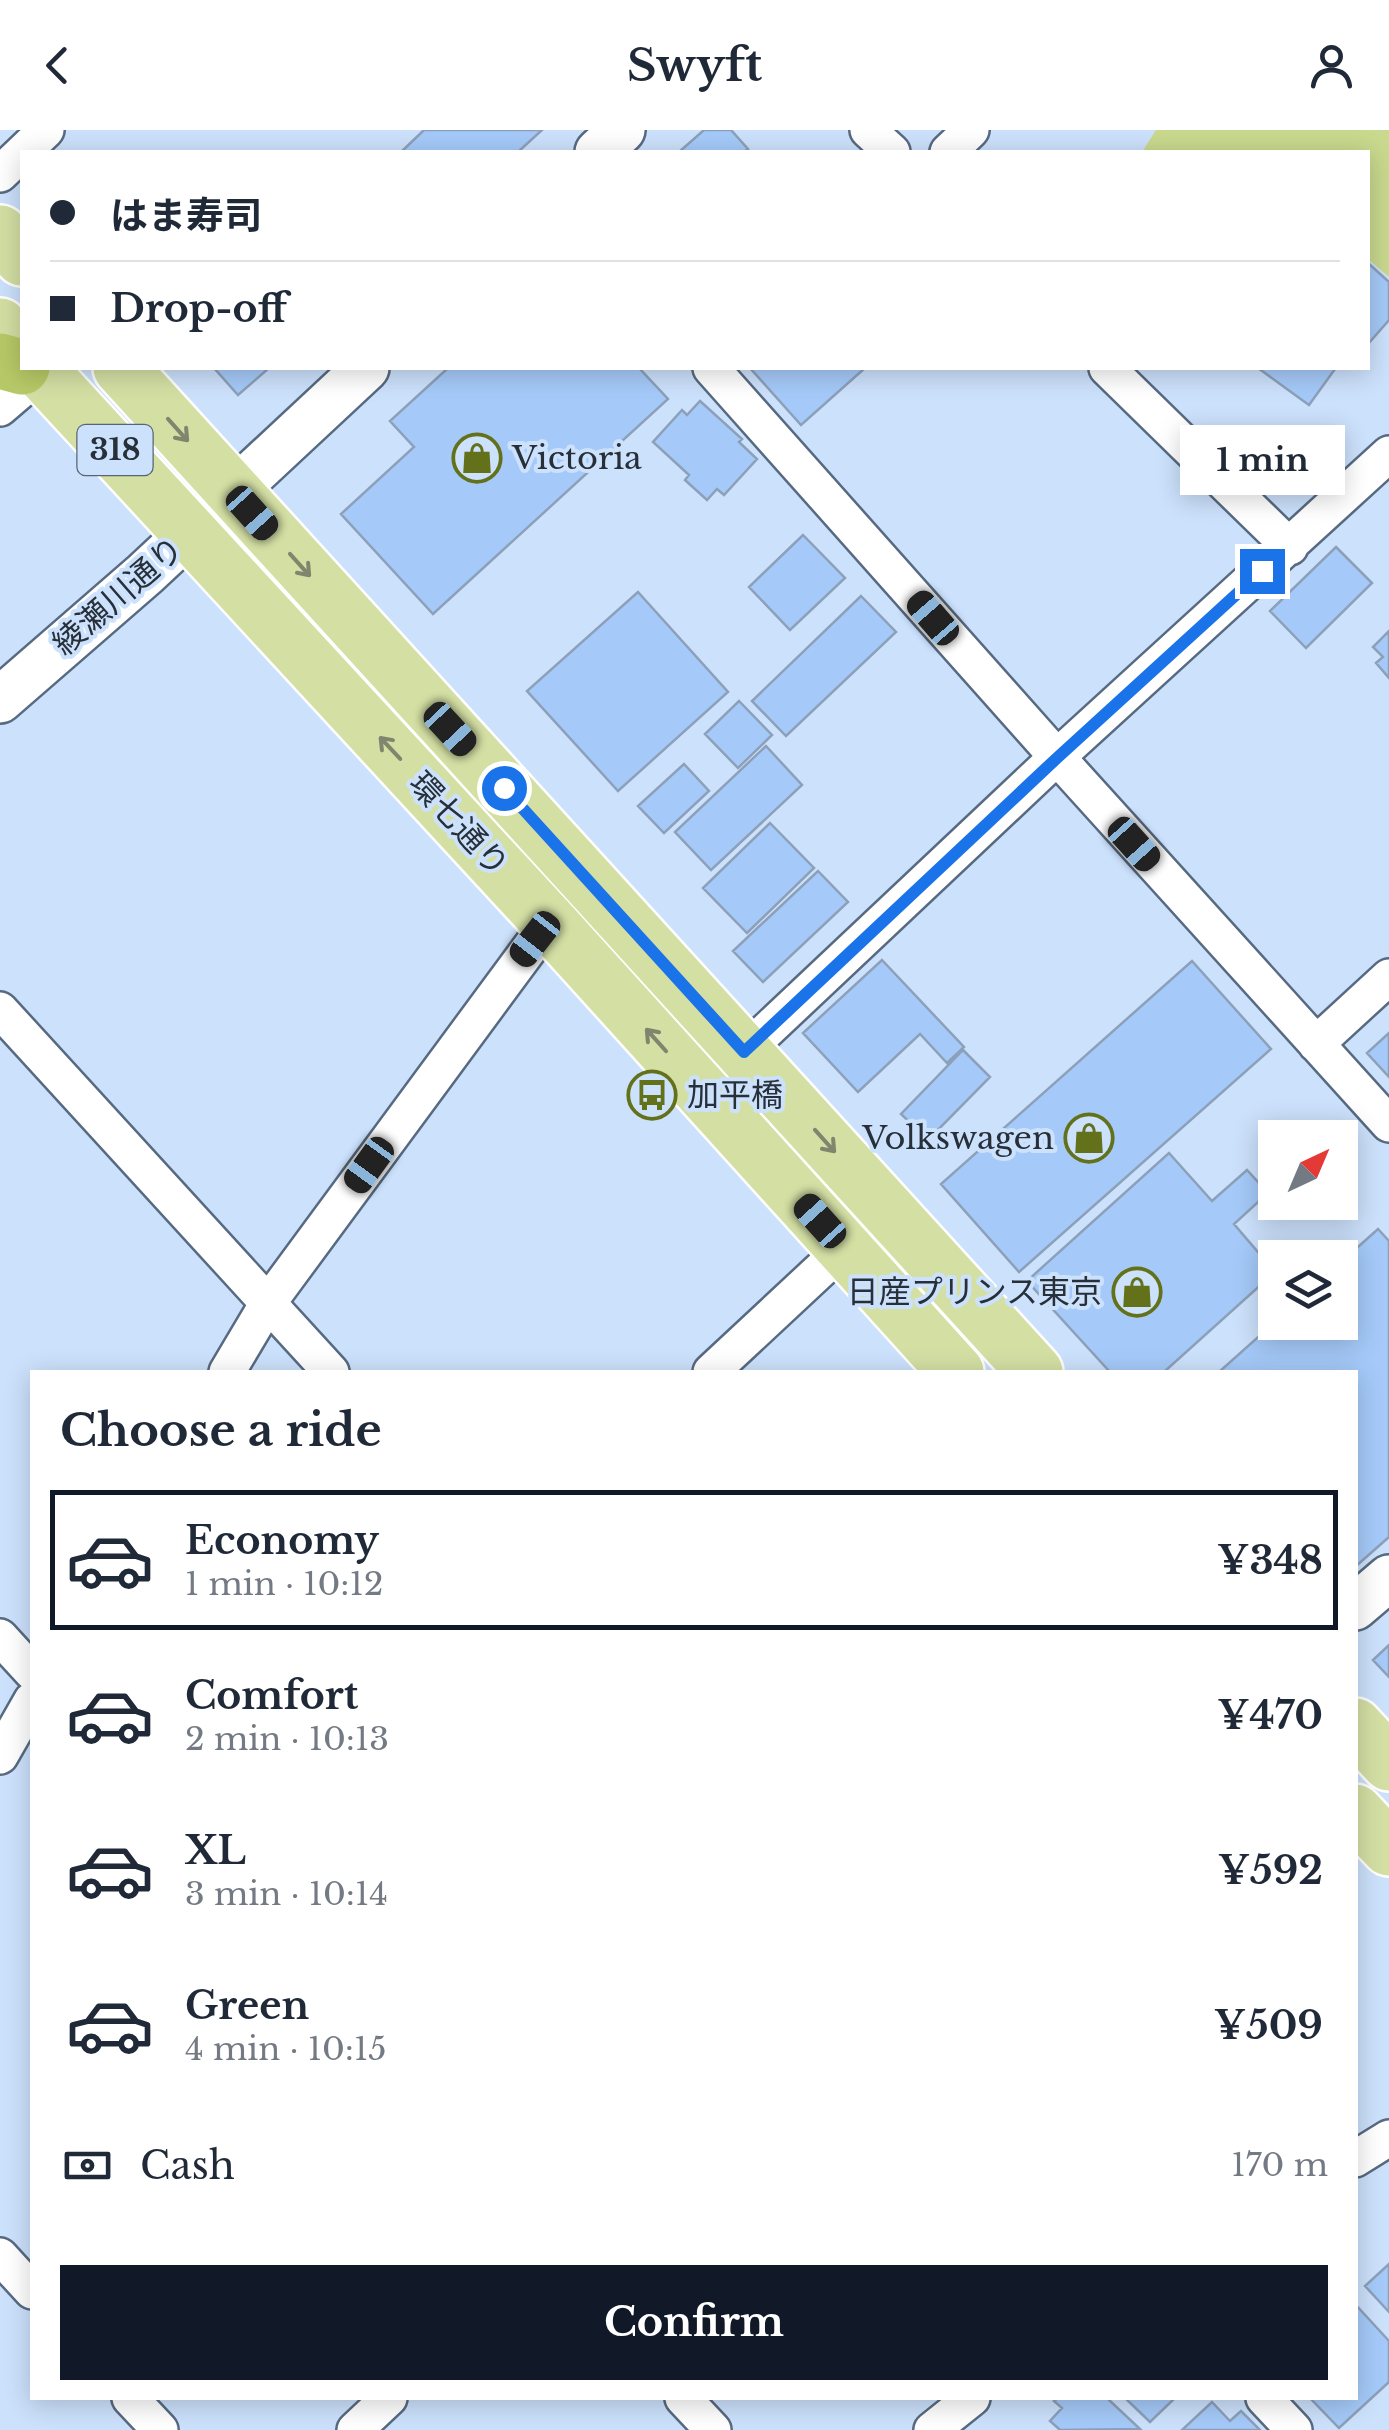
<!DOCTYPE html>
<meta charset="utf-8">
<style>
body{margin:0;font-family:"Libre Baskerville","Noto Sans JP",serif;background:#f6f6f7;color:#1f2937;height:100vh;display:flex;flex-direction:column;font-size:38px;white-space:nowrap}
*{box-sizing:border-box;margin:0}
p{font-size:32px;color:#747a83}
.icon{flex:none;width:55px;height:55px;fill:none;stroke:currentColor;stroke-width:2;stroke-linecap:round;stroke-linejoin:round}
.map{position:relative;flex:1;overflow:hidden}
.side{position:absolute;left:30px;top:1240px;width:1328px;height:1030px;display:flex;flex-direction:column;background:#fff;border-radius:0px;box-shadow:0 5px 25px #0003}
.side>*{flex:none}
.guide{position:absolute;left:20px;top:20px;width:1350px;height:220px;border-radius:0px;box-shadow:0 5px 25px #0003;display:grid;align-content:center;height:220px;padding:0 30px;background:#fff}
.needle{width:65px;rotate:44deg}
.controls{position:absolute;left:1258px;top:990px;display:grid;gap:20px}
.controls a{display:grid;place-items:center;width:100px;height:100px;border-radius:0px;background:#fff;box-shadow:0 5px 25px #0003;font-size:50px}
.end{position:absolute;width:45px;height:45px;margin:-22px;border:12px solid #1a73e8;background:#fff;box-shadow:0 0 0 5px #fff}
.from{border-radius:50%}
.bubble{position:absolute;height:70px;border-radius:0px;background:#fff;box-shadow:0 5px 25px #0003;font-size:32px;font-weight:800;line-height:70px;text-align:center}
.car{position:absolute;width:30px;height:60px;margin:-30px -15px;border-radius:12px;box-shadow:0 0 8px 2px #0007;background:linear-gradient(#222 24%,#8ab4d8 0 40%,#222 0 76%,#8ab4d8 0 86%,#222 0)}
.guide b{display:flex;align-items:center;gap:35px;height:95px;font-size:38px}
.guide b+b{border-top:2px solid #e0e1e3}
.guide i{width:25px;height:25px;background:#1f2937}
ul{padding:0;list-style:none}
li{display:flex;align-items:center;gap:30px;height:140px;margin:0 20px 15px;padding:0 10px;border:5px solid transparent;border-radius:0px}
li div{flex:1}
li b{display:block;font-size:38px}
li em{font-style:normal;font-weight:800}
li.current{border-color:#111827}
li>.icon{width:90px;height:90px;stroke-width:1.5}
h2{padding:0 30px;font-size:45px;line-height:120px}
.pay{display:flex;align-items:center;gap:25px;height:110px;padding:0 30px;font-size:38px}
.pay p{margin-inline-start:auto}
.primary-button{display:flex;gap:20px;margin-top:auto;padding:20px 30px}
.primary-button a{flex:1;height:115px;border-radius:0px;background:#111827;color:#fff;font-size:40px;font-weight:800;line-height:115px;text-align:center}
header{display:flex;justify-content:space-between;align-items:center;height:130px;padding:0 30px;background:#fff;font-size:45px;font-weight:800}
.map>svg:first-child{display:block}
</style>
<header><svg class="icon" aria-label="back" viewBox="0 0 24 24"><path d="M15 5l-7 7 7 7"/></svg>Swyft<svg class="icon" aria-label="person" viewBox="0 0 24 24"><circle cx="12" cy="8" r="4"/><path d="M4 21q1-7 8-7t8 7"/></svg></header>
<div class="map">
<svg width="1389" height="2300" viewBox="0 0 1389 2300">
<rect width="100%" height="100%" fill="#cce1fc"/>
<path fill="#c9d98d" d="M 1156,0 L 1389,0 L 1389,147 L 1368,129 L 1368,22 L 1142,22 Z"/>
<path fill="#a5caf9" stroke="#8ca0b9" stroke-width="2.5" d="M 424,0 L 542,0 L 518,22 L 401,22 Z
M 704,0 L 731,0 L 748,19 L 744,22 L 679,22 Z
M 1368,133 L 1389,152 L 1389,190 L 1368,214 Z
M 214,238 L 269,238 L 238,265 Z
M 448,238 L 639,238 L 668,269 L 433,484 L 341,384 L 414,317 L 390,291 Z
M 750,238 L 865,238 L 801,295 Z
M 1258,238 L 1333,238 L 1335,239 L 1309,275 Z
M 700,271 L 742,309 L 739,312 L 757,329 L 724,365 L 717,359 L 707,370 L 685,350 L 689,345 L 653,312 L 682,280 L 687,285 Z
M 803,405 L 845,448 L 790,500 L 749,457 Z
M 1336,417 L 1372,453 L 1306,518 L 1270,481 Z
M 638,462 L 728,562 L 618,661 L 527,561 Z
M 861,466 L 896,502 L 786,606 L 752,571 Z
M 1389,501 L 1389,548 L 1376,533 L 1383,527 L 1373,517 Z
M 739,571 L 772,605 L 738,638 L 705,604 Z
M 766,616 L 802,655 L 711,740 L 675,702 Z
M 684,634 L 709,661 L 664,703 L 638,676 Z
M 770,693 L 814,738 L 747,803 L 703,758 Z
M 818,741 L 848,772 L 763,852 L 733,821 Z
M 882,830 L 964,917 L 947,933 L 920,904 L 858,962 L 803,903 Z
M 1192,831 L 1271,919 L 1019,1142 L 941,1054 Z
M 1389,903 L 1389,947 L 1367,923 Z
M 963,920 L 990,947 L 928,1010 L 901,984 Z
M 1169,1023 L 1212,1071 L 1247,1040 L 1268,1063 L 1234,1094 L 1275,1142 L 1164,1242 L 1110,1242 L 1027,1151 Z
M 1378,1099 L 1389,1111 L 1389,1407 L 1355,1437 L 1355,1242 L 1219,1242 L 1275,1192 L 1340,1192 L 1340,1133 Z
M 1389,1515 L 1389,1547 L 1373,1530 Z
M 1389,2134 L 1389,2182 L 1365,2156 Z
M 1355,2174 L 1389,2211 L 1389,2252 L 1339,2298 L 1310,2268 L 1355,2268 Z
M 1058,2268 L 1107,2268 L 1140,2299 L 1060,2300 L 1050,2291 L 1062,2278 L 1054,2271 Z
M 1125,2268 L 1175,2268 L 1150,2292 Z
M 1212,2272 L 1230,2291 L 1241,2281 L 1260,2300 L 1182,2300 Z"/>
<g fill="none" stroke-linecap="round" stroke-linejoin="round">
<g stroke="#576a81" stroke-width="40">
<path id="minor" d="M 868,0 L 892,22
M 948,22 L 971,0
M 0,44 L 46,0
M 711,238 L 1057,627 L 1389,994
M 1107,238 L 1290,417
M 0,278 L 42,242
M 0,880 L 331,1242
M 1316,914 L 1389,847
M 744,922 L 1057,627 L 1389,324
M 227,1242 L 268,1173 L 549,792
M 711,1242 L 844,1118
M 0,1507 L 32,1542
M 0,1626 L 32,1570
M 1355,2029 L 1389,2008
M 0,2126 L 32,2161
M 130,2268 L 160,2300
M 683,2268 L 713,2300
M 1264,2268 L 1294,2300
M 355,2300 L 389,2268
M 932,2300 L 972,2268"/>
</g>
<g stroke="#576a81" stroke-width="50">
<path id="tertiary" d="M 598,22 L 622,0
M 0,570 L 145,444 L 366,238
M 1355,1477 L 1389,1448"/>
</g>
<g stroke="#fff" stroke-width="60">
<path id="primary" d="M 0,103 L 22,128
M 0,196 L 22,220
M 38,238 L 549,792 L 956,1242
M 121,238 L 1035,1242
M 1355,1596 L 1389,1633
M 1355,1682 L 1389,1718"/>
</g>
<g stroke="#fff" stroke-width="60">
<path id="motorway" d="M 0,231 L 22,237"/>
</g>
<use href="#minor" stroke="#fff" stroke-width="35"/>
<use href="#tertiary" stroke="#fff" stroke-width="45"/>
<use href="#primary" stroke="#d4dfa4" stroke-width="55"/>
<use href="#motorway" stroke="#b7c967" stroke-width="55"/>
</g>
<defs><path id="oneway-shaft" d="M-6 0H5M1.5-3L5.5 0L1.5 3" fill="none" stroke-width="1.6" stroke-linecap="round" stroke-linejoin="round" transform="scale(2.5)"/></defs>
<g stroke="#7e876e">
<use href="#oneway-shaft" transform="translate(178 300) rotate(48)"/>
<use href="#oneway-shaft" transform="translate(300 435) rotate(48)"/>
<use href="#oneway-shaft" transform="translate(390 618) rotate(-133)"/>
<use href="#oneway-shaft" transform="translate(656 910) rotate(-132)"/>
<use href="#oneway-shaft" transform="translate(825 1011) rotate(48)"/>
</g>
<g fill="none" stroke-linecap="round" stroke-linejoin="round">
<path stroke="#1a73e8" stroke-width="12" d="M 504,658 L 744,922 L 1057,628 L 1262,441"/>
</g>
<defs>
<g id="shop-ring" transform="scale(2.5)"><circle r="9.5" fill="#cce1fc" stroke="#64711b" stroke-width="1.5"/><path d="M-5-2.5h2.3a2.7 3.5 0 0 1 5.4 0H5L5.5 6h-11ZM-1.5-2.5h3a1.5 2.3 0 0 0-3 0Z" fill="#64711b"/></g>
<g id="bus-ring" transform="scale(2.5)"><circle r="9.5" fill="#cce1fc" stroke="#64711b" stroke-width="1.5"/><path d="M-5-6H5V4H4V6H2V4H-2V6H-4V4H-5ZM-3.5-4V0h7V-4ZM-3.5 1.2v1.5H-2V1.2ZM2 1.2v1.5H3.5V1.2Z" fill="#64711b"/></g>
</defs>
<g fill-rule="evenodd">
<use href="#shop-ring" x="477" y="328"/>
<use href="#bus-ring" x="652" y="965"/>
<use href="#shop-ring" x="1089" y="1008"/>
<use href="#shop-ring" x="1137" y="1162"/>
</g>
<g text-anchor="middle" stroke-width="8" stroke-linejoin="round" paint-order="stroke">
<rect fill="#cce1fc" stroke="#586474" stroke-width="2.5" x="77.5" y="295" width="75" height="50" rx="8"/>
<g font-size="30" font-weight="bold" fill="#272f39">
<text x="115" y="330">318</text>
</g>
<g font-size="32" fill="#272f39" stroke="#cce1fc" text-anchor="start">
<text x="512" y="339">Victoria</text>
<text x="687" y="976">加平橋</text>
<text x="1054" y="1019" text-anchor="end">Volkswagen</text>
<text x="1102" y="1173" text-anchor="end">日産プリンス東京</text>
</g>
<g font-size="32" fill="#272f39" stroke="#cce1fc">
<text transform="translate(118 466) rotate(-41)" y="11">綾瀬川通り</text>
<text transform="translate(459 694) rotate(47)" y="11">環七通り</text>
</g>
</g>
</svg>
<div class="controls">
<a><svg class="needle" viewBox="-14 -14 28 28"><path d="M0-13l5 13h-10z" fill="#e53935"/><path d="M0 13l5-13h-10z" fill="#747a83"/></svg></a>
<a><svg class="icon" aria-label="layers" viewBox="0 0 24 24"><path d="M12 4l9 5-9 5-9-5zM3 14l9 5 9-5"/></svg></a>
</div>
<i class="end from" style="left:504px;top:658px"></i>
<i class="end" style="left:1262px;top:441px"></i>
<div class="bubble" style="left:1180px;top:295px;width:165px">1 min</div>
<i class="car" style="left:252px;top:383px;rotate:138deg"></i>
<i class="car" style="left:933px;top:488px;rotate:319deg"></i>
<i class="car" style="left:450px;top:599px;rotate:137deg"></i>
<i class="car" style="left:1134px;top:714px;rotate:138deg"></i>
<i class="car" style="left:535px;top:809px;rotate:218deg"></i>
<i class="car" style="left:369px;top:1035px;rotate:216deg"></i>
<i class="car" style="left:820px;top:1091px;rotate:318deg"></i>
<div class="guide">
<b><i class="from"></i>はま寿司</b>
<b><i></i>Drop-off</b>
</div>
<section class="side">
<h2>Choose a ride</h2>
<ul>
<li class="current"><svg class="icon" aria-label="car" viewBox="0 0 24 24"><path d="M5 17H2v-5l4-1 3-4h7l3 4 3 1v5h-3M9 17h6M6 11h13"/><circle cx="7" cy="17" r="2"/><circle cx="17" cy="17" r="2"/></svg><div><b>Economy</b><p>1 min · 10:12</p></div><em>¥348</em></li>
<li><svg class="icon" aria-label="car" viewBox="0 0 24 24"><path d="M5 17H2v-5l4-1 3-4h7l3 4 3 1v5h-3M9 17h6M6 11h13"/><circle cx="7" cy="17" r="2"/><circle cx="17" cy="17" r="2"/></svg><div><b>Comfort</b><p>2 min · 10:13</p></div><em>¥470</em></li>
<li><svg class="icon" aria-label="car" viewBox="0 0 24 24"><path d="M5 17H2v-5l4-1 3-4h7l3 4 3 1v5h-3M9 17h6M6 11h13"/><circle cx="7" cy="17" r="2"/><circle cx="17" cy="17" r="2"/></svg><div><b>XL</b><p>3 min · 10:14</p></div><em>¥592</em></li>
<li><svg class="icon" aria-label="car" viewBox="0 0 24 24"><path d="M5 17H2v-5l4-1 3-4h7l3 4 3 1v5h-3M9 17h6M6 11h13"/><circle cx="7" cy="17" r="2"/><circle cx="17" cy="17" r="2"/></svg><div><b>Green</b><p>4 min · 10:15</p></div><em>¥509</em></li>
</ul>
<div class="pay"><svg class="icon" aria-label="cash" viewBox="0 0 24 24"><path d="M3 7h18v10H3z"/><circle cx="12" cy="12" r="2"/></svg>Cash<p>170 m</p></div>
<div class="primary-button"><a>Confirm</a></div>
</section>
</div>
